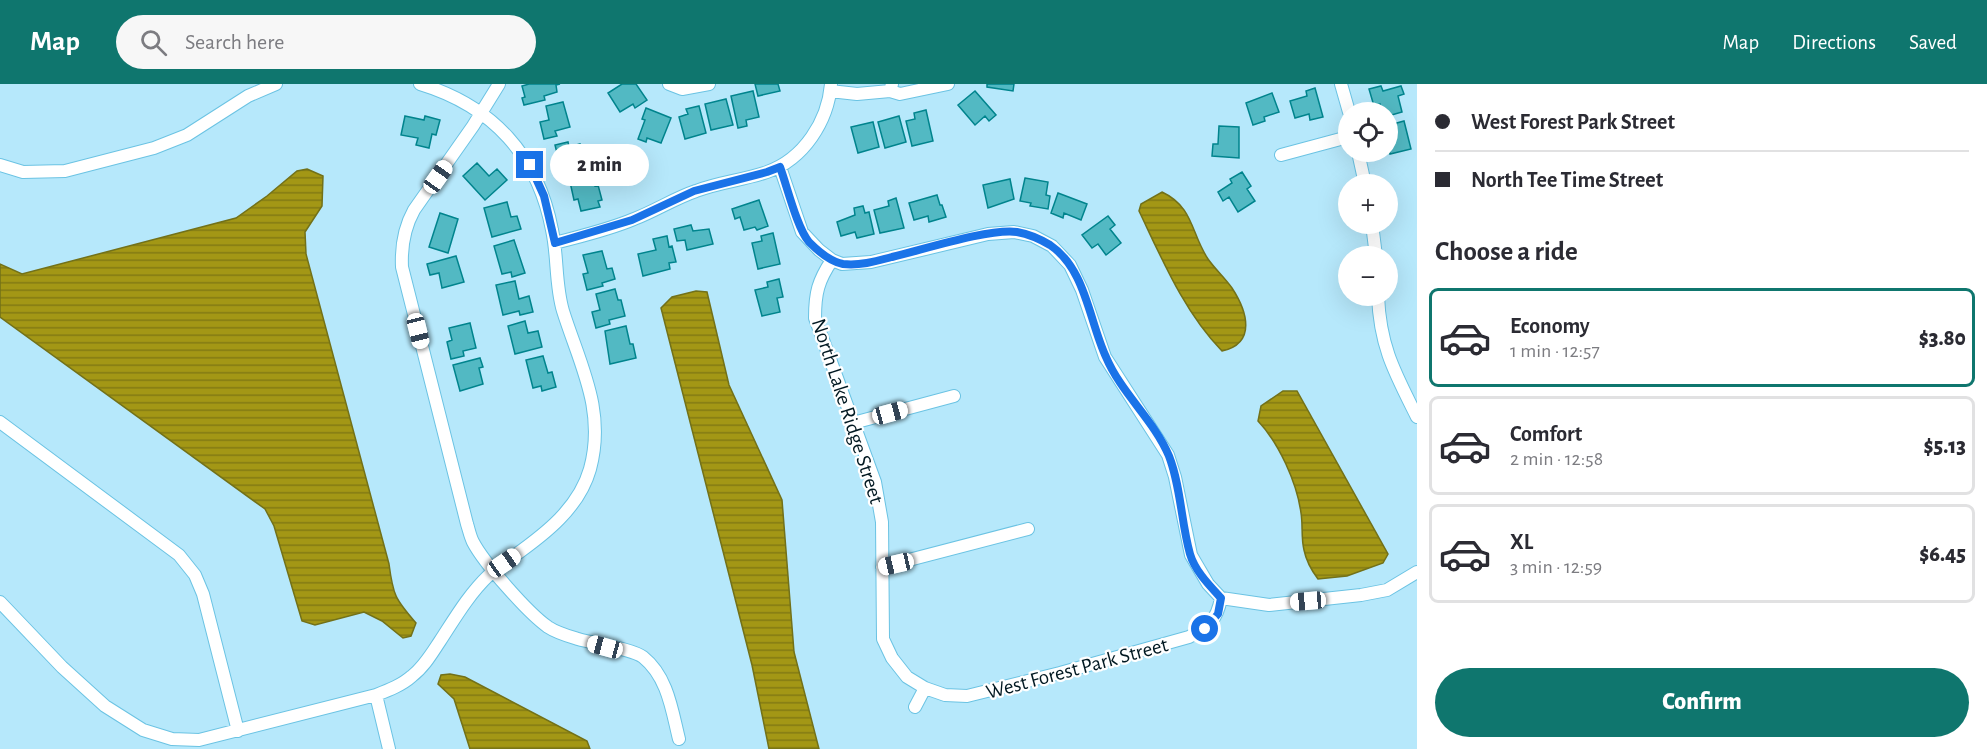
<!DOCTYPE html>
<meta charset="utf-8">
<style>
body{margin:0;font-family:"Alegreya Sans",sans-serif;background:#f7f7f7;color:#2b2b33;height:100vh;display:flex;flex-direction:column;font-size:22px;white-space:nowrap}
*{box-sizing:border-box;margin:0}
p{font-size:20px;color:#7c7c81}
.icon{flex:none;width:33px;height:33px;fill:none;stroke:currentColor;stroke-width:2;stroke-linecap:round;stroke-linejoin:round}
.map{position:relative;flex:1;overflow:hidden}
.sheet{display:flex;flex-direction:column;background:#fff;width:570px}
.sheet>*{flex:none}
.hud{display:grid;align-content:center;height:132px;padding:0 18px;background:#fff}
.buttons{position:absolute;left:1338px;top:18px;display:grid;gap:12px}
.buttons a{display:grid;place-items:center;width:60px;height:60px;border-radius:50%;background:#fff;box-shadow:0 6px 24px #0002;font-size:30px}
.end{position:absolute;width:27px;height:27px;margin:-14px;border:8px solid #1a73e8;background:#fff;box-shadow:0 0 0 3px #fff}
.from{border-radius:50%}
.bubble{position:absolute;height:42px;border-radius:21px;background:#fff;box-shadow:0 6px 24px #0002;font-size:20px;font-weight:800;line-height:42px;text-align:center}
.car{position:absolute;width:18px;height:36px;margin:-18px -9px;border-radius:8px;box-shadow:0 0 4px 2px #0007;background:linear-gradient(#fff 24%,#345 0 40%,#fff 0 76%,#345 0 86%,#fff 0)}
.hud b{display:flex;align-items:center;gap:21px;height:57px;font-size:22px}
.hud b+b{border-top:2px solid #e1e1e2}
.hud i{width:15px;height:15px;background:#2b2b33}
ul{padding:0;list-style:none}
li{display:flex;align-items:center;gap:18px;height:99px;margin:0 12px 9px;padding:0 6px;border:3px solid #e1e1e2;border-radius:9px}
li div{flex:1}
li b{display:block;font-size:22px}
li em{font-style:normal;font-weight:800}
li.on{border-color:#0f766e}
li>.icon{width:54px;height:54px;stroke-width:1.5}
h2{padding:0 18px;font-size:27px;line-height:72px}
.primary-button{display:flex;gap:12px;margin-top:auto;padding:12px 18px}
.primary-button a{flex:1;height:69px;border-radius:36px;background:#0f766e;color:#fff;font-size:24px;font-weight:800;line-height:69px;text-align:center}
header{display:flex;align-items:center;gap:36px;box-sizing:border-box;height:84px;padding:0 30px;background:#0f766e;color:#fff}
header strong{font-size:28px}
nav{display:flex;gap:33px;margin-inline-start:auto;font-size:21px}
.search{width:420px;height:54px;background:#f7f7f7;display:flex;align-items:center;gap:15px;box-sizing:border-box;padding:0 21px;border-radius:33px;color:#7c7c81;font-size:22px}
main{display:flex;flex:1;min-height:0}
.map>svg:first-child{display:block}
</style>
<header>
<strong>Map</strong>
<div class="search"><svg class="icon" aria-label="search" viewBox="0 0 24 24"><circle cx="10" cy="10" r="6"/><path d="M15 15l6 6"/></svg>Search here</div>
<nav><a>Map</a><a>Directions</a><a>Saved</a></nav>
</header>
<main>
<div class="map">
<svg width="1417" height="665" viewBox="0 0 1417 665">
<defs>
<pattern id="water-rules" width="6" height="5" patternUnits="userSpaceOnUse" patternTransform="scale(1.5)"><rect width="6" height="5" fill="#a39715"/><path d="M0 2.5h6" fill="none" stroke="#827a13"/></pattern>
</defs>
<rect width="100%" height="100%" fill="#b6e8fb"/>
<path fill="url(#water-rules)" stroke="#727119" stroke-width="1.5" d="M 307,85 L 323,92 L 322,122 L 305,148 L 306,170 L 389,480 C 393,511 395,515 416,539 L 411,552 L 403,554 L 382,537 L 364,528 L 315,541 L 302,537 L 274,442 L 265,425 L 0,233 L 0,180 L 22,190 L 236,134 L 267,112 L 297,87 Z
M 1162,108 C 1194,123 1191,150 1208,175 C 1215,185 1225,194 1232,204 C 1247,227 1257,259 1222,267 C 1184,228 1162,175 1139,127 L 1141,120 Z
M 696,207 L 707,208 L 729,301 L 782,416 L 794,568 L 819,665 L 769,665 L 752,581 L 661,224 L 672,213 Z
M 1283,307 L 1297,307 L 1388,470 L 1383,479 L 1347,492 L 1318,495 C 1312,487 1306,476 1304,466 C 1301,454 1303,441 1301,429 C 1297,399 1279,359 1258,337 L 1261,322 Z
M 450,590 L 465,593 L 587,657 L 590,665 L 470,665 L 454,615 L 438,600 L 441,591 Z"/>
<path fill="#52b9c3" stroke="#00848d" stroke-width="1.5" d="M 529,0 L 560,0 L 556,1 L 557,8 L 544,12 L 545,16 L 524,21 L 522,14 L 525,13 L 522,2 Z
M 622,0 L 636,0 L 647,16 L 635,24 L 633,20 L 620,28 L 608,9 Z
M 755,0 L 778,0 L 780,7 L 758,12 Z
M 987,0 L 1014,0 L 1013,7 L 987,3 Z
M 1381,2 L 1383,7 L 1401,2 L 1404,10 L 1398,12 L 1402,28 L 1388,32 L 1388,28 L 1382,28 L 1380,20 L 1374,22 L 1369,5 Z
M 1315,4 L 1323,33 L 1310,36 L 1309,30 L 1295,34 L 1290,17 L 1307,12 L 1306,7 Z
M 753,7 L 759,33 L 746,36 L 747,42 L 738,44 L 731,12 Z
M 975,7 L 996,31 L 989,37 L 985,32 L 975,41 L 958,21 Z
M 1272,9 L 1279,28 L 1264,33 L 1265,37 L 1253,41 L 1246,19 Z
M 726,15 L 733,41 L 711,46 L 705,20 Z
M 563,18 L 570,43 L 555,47 L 557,52 L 544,55 L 540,38 L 549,36 L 546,22 Z
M 699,22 L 706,49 L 685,55 L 679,33 L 688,30 L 686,25 Z
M 646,24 L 671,34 L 661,59 L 647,54 L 646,58 L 638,55 L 645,36 L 642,35 Z
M 926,26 L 933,57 L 912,62 L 906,37 L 915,35 L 914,29 Z
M 405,32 L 424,36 L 425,32 L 440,36 L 436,51 L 432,50 L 429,64 L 416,61 L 418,54 L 401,51 Z
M 899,32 L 906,58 L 885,64 L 878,38 Z
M 1392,37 L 1393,40 L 1404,37 L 1411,65 L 1390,70 L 1388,61 L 1388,38 Z
M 873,38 L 879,63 L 858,69 L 851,43 Z
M 1219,42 L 1239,43 L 1239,74 L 1212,72 L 1213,60 L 1218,60 Z
M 568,58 L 569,63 L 580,60 L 584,75 L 592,73 L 594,82 L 570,89 L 566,75 L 559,77 L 555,61 Z
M 477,79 L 489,92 L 497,85 L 507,96 L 485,116 L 463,92 Z
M 1242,88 L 1251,102 L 1247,105 L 1255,117 L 1238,128 L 1229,113 L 1223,117 L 1218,108 L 1232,99 L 1230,95 Z
M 593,93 L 595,102 L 598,101 L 602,116 L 598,117 L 600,123 L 581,127 L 578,115 L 574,116 L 570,98 Z
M 1025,94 L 1048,98 L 1046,111 L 1050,112 L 1048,125 L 1030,122 L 1031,119 L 1020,117 Z
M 1010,95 L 1014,115 L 988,124 L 983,101 Z
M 1058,109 L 1087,120 L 1081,136 L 1064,129 L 1063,134 L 1051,129 Z
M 937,111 L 940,121 L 942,121 L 946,133 L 929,138 L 928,132 L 914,136 L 909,119 Z
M 896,114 L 904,144 L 880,149 L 874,126 L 889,122 L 888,117 Z
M 759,116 L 768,142 L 757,146 L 755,143 L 744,146 L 740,133 L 735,135 L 732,125 Z
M 507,118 L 511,133 L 517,132 L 521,145 L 492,153 L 484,124 Z
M 863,122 L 865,129 L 869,128 L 874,150 L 857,154 L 855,148 L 841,152 L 837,138 L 855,131 L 854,124 Z
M 440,129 L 458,135 L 448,169 L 429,163 Z
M 1108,132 L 1115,141 L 1110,145 L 1121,159 L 1106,171 L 1098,160 L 1092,164 L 1082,151 Z
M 691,141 L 693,147 L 709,145 L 713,160 L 687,166 L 685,156 L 677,157 L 674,145 Z
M 773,149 L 780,180 L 758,185 L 752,159 L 762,157 L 761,152 Z
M 667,152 L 669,163 L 672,162 L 676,178 L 669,179 L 670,185 L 643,192 L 638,170 L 656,166 L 653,155 Z
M 514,156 L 525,189 L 512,193 L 511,188 L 502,190 L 494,162 Z
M 602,167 L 607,185 L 612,184 L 615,195 L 602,199 L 603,202 L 587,206 L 583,190 L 588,189 L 583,171 Z
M 456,172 L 464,198 L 442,204 L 439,189 L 430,191 L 427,180 Z
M 779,195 L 783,213 L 777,214 L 780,228 L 762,232 L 755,206 L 768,203 L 767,198 Z
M 515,197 L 519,215 L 529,212 L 533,228 L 520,231 L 519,227 L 503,231 L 496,201 Z
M 615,205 L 618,216 L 621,216 L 625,232 L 609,236 L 610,240 L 596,244 L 592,228 L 600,226 L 596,210 Z
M 525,237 L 528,249 L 538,247 L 542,263 L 515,270 L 508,242 Z
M 470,239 L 476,264 L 463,267 L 464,272 L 451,275 L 447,258 L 452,256 L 449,244 Z
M 626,242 L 630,260 L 633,260 L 636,274 L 610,280 L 605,247 Z
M 543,272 L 548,289 L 552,288 L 556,303 L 542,307 L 541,302 L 533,304 L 526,276 Z
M 480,274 L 483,283 L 479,284 L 483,300 L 460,307 L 453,281 Z"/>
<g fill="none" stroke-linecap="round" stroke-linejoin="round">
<g stroke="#6bc3e3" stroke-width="14">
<path id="minor" d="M 499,0 L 473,42 L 414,126 C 404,144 401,162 402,183 L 467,440 C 469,446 470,452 473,458 C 484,479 528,529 548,543 C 557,549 568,552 578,555 C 595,560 630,564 643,573 C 668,593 672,627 679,655
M 669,0 L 682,5 L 709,0
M 892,0 L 890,7 L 900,10 L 948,0
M 1341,0 L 1349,28
M 830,7 L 857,10 L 890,7
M 1358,68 L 1365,100
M 1281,71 L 1348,53
M 0,81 L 23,88 L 65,87 L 154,64 L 187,51 L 248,12 L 276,0
M 780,83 L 802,148 L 819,166 L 832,176 L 842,180 L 871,178 L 988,150 L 1014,148 L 1033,152 L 1052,162 L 1070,181 L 1082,206 L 1105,273 L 1168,371 L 1175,393 L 1191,471 L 1208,500 L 1221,514
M 1372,140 L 1376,172
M 555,159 C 581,152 608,146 634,135 C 655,127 675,114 696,107 C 719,98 744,96 767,88 C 804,75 828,37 831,0
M 832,176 C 818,197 815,209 815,234 L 875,398 L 882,438 L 883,555 L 892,574 L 907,593 L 925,604 L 945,611 L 967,612 L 1060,589 L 1189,553 C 1208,543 1217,537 1221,514
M 1378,212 C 1380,263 1395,289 1417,333
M 0,338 L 179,471 L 195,491 L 203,510 L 238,647
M 853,339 L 954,312
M 882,483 L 1028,445
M 1221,514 L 1269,521 L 1361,511 L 1387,506 L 1417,488
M 0,518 L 62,583 L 105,622 L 143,646 L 172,655 L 199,656 L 376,611 C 389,606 402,601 412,592 C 424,583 432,569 440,557 C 455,534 469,510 489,491 C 496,483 506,478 514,472 C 545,450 579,424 590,385 C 606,326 580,281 563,227 C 555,200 558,173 552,146 C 538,72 493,22 420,0
M 376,611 L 389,665
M 915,623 L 925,604"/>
</g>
<use href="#minor" stroke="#fff" stroke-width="12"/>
</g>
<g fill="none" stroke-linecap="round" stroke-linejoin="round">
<path stroke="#1a73e8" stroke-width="8" d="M 530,81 L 544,112 L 555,159 L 632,136 L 694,107 L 767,88 L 780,83 C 787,102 797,144 809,158 C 818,167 831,178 843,180 C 860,182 877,177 892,173 C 922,166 990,144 1017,148 C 1028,150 1040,155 1050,161 C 1086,185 1089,237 1106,273 C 1121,309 1154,336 1169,372 C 1181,403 1181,438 1190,470 C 1195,487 1209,501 1221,514 L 1218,530 L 1205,545"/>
</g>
<g text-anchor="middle" stroke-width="4.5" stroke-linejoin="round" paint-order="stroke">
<g font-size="21" fill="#001821" stroke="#fff">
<text transform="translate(848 327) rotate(72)" y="7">North Lake Ridge Street</text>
<text transform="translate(1077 584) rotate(-15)" y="7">West Forest Park Street</text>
</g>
</g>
</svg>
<div class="buttons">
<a><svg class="icon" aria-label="locate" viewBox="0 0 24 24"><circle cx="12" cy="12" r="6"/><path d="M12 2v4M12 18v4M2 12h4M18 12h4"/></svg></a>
<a>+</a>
<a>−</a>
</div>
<i class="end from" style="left:1205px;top:545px"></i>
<i class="end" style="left:530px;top:81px"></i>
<div class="bubble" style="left:550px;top:60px;width:99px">2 min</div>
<i class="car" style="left:438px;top:93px;rotate:35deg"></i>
<i class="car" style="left:418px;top:247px;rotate:166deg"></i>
<i class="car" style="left:890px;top:329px;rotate:75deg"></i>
<i class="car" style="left:504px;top:479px;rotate:55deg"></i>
<i class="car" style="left:896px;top:480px;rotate:257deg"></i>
<i class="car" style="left:1308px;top:517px;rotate:265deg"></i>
<i class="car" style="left:605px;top:563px;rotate:285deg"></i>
</div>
<section class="sheet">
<div class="hud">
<b><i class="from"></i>West Forest Park Street</b>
<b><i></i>North Tee Time Street</b>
</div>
<h2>Choose a ride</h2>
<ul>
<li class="on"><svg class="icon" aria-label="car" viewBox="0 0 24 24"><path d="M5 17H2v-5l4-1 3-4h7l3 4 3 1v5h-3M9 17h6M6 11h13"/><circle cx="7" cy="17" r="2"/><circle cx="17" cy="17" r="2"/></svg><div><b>Economy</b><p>1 min · 12:57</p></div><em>$3.80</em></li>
<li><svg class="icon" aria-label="car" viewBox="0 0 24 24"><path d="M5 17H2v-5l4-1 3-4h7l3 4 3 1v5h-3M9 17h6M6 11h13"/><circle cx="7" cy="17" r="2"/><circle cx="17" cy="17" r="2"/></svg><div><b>Comfort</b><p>2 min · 12:58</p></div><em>$5.13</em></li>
<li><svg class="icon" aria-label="car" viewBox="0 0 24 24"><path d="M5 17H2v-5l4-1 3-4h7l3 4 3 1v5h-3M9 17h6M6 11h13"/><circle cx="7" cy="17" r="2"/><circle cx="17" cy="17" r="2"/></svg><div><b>XL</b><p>3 min · 12:59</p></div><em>$6.45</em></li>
</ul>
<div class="primary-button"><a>Confirm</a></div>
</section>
</main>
